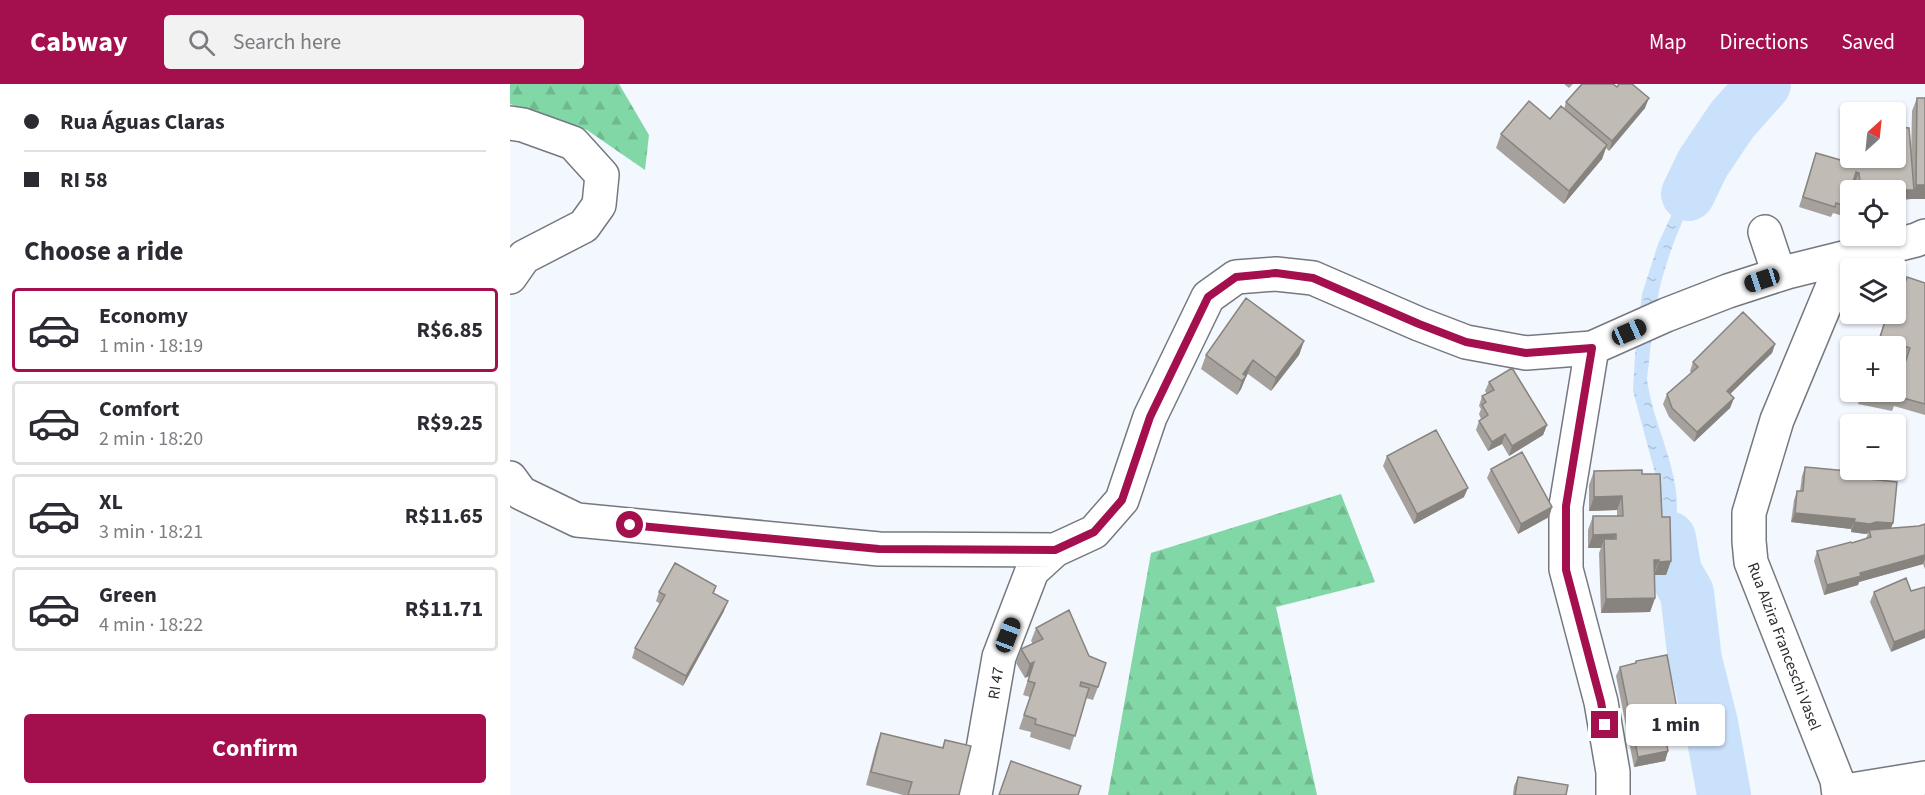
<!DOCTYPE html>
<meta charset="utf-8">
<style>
body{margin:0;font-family:"Source Sans 3",sans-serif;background:#f2f2f3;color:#2b2b33;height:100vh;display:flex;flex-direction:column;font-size:22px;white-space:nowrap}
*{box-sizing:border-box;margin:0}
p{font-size:20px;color:#7c7c81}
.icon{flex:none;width:33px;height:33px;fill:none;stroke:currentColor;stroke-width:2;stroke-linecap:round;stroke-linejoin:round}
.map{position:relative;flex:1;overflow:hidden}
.sheet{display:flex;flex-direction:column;background:#fff;width:510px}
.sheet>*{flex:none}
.banner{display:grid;align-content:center;height:132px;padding:0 24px;background:#fff}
.needle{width:39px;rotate:27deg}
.buttons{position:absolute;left:1330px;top:18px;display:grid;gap:12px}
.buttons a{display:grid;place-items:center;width:66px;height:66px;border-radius:6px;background:#fff;box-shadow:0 2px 4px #0004;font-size:30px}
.end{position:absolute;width:27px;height:27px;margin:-14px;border:8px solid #a40f4d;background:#fff;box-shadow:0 0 0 3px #fff}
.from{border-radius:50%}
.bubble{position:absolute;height:42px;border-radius:6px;background:#fff;box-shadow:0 2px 4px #0004;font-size:20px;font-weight:700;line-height:42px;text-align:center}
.car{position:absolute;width:18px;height:36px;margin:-18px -9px;border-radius:8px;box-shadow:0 0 4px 2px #0007;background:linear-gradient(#222 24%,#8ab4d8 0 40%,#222 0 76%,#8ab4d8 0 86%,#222 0)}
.banner b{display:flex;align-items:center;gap:21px;height:57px;font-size:22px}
.banner b+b{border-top:2px solid #e1e1e2}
.banner i{width:15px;height:15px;background:#2b2b33}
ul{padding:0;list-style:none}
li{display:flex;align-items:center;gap:18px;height:84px;margin:0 12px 9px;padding:0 12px;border:3px solid #e1e1e2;border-radius:6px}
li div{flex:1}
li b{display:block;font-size:22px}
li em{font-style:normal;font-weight:700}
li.on{border-color:#a40f4d}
li>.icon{width:54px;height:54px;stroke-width:1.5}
h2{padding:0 24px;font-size:27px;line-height:72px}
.button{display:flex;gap:12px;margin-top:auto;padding:12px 24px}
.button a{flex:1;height:69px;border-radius:6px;background:#a40f4d;color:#fff;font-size:24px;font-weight:700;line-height:69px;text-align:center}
header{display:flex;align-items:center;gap:36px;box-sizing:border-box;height:84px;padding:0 30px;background:#a40f4d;color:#fff}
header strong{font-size:28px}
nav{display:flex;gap:33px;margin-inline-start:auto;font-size:21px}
.search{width:420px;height:54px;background:#f2f2f3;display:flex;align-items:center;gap:15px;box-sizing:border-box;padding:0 21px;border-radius:6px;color:#7c7c81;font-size:22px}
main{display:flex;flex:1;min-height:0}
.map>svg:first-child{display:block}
</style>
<header>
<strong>Cabway</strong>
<div class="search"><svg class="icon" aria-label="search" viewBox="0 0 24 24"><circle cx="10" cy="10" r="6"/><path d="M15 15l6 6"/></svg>Search here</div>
<nav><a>Map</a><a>Directions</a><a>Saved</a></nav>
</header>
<main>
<section class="sheet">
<div class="banner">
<b><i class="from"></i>Rua Águas Claras</b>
<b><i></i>RI 58</b>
</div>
<h2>Choose a ride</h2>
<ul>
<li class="on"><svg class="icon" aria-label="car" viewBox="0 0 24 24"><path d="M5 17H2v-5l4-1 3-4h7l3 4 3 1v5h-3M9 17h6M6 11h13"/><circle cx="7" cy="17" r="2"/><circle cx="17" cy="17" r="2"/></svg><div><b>Economy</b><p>1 min · 18:19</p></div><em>R$6.85</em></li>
<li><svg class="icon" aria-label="car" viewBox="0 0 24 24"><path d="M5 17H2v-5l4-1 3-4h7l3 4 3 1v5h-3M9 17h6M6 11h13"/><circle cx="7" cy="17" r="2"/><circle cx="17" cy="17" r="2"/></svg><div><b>Comfort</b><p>2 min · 18:20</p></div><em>R$9.25</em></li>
<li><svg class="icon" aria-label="car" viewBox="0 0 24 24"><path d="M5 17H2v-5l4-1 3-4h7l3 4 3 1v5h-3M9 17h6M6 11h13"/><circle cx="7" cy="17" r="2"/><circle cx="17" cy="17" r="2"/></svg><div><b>XL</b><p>3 min · 18:21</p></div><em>R$11.65</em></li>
<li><svg class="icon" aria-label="car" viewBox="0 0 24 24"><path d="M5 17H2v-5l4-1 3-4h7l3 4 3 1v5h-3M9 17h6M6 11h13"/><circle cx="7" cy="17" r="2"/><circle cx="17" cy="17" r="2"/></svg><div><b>Green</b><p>4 min · 18:22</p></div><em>R$11.71</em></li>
</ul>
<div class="button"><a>Confirm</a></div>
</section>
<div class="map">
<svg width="1415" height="711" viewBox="0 0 1415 711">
<defs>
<pattern id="forest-firs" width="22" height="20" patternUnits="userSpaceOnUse" patternTransform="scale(1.5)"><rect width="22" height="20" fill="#81d7a6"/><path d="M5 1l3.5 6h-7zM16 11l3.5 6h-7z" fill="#70b98f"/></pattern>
<pattern id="water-ripples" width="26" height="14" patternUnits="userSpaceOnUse" patternTransform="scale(1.5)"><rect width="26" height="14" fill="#cae1fb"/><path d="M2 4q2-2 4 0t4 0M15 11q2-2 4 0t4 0" fill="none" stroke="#aec1d8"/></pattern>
</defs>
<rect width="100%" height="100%" fill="#f3f7fe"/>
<path fill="url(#forest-firs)" d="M 0,0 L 109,0 L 139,51 L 135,86 L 77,46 L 0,20 Z
M 831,410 L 865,498 L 766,523 L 807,711 L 598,711 L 641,469 Z"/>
<path fill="url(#water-ripples)" d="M 1247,0 L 1280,0 C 1252,6 1247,17 1229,38 L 1225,23 Z
M 1213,38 L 1218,53 C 1187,100 1157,163 1147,217 C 1142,243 1140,269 1137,295 C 1142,334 1161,368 1166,407 C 1169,428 1163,451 1168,472 C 1171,488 1187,509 1180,525 L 1176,512 L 1166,504 L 1162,498 L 1156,445 L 1150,444 L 1145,389 L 1123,307 L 1125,271 L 1132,210 L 1148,160 L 1187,76 Z"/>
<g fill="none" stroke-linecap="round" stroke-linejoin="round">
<path stroke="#cae1fb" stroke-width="54" d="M 1178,110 L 1193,79 L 1222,36 L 1254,0
M 1159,454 L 1165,488 L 1177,509 L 1185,576 L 1201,639 L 1214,711"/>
<g stroke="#75787f" stroke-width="36">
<path id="minor" d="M 0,39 L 13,41 L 63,59 L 92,91 L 89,121 L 74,142 L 14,173 L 0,193
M 1255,148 L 1269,190
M 1082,264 L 1056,422 L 1056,485 L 1091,618 L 1103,688 L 1103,711
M 0,394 L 11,409 L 67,436 L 369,465 L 545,466 L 584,448 L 612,416 L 640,333 L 698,213 L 726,193 L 766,190 L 803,194 L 909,240 L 956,258 L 1016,269 L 1082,264 L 1156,231 L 1218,207 L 1277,188 L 1406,156 L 1415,152
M 1329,708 L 1415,694
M 465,711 L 489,573 L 522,487 L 545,466
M 1329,711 L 1327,696 L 1241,478 L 1239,457 L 1239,429 L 1267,336 L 1334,175"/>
</g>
<use href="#minor" stroke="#fff" stroke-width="33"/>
</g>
<path fill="#a6a19c" d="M 1054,0 L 1063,0 L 1059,4 Z
M 1407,14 L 1415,115 L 1401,115 L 1401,114 L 1401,115 L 1386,116 L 1386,106 L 1346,106 L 1345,98 L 1343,98 L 1333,132 L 1323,129 L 1321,133 L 1289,123 L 1306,69 L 1347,81 L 1350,74 L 1401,73 L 1402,27 Z
M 1056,18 L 1135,24 L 1099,67 L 1096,64 L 1092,75 L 1054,120 L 986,64 L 991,50 L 1040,35 L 1054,25 Z
M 1415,199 L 1415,331 L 1384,322 L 1382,327 L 1348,320 L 1353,308 L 1389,297 L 1396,274 L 1386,270 L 1386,262 L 1366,262 L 1377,230 L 1393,205 Z
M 794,257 L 789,271 L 761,307 L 738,290 L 736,293 L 731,305 L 727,311 L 691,285 L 696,271 Z
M 1265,260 L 1262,269 L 1220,310 L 1224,314 L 1220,324 L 1184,358 L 1159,333 L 1153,320 L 1157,310 L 1181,289 L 1180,287 L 1183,278 Z
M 979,298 L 1037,341 L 1033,351 L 999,372 L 992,360 L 978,367 L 966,346 L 969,337 L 971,335 L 969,330 L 971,325 L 969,322 L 972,312 L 977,310 L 975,307 Z
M 877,372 L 954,413 L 904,440 L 873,382 Z
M 1295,383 L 1359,395 L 1383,439 L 1381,444 L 1409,442 L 1415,440 L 1415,485 L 1413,480 L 1349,498 L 1348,501 L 1314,511 L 1304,477 L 1307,467 L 1356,455 L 1358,449 L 1356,450 L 1341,448 L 1341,445 L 1281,438 L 1284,416 L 1287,407 L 1290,407 L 1292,392 Z
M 981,385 L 1042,423 L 1039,433 L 1008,450 L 977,394 Z
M 1084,387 L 1132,390 L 1152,433 L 1161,477 L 1156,491 L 1145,491 L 1145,514 L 1140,528 L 1091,529 L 1089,469 L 1091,464 L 1078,464 L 1078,446 L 1083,432 L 1107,432 L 1107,426 L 1079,427 L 1079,401 Z
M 206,502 L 204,509 L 214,527 L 173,602 L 122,574 L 125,564 L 150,520 L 146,517 L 149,508 Z
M 1415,503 L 1381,568 L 1360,518 L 1364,508 L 1401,507 Z
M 526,544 L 588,603 L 583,616 L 576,614 L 560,666 L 520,653 L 521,648 L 509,645 L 520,613 L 513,611 L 519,592 L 515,594 L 506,579 L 511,565 L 523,560 L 521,557 Z
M 1126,577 L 1167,625 L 1163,634 L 1152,636 L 1158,667 L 1155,677 L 1124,683 L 1106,592 L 1110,583 L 1125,580 Z
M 371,649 L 432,664 L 435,656 L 449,711 L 393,711 L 356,701 L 366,663 Z
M 1008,693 L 1056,711 L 1003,711 L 1004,702 Z"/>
<path fill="#87837f" d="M 1139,14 L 1135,24 L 1099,67 L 1102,57 Z
M 1097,61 L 1092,75 L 1054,120 L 1059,107 Z
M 1346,88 L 1349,89 L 1345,98 L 1342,98 Z
M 1406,101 L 1415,101 L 1415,115 L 1401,115 Z
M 1386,106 L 1404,106 L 1401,115 L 1386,116 Z
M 794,257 L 789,271 L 761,307 L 766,294 Z
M 1265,260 L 1262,269 L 1213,317 L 1217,307 Z
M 743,276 L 731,305 L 727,311 L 732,297 L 733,290 Z
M 1224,314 L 1220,324 L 1184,358 L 1187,348 Z
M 1037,341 L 1033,351 L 999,372 L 1002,362 Z
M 995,350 L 992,360 L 978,367 L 982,358 Z
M 958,404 L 954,413 L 904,440 L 907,430 Z
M 1112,412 L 1107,426 L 1079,427 L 1084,413 Z
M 1042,423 L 1039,433 L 1008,450 L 1011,440 Z
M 1285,429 L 1345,435 L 1341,445 L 1281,438 Z
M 1344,438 L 1366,438 L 1383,439 L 1379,449 L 1359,446 L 1358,449 L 1356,450 L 1341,448 Z
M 1106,450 L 1101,464 L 1094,455 L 1091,464 L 1078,464 L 1083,451 Z
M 1415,471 L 1415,475 L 1413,480 L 1349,498 L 1348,501 L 1314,511 L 1317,501 L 1350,489 Z
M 1144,476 L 1149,476 L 1144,489 Z
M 1161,477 L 1156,491 L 1144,491 L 1149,478 Z
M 1145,514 L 1140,528 L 1091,529 L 1096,515 Z
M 218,517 L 214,527 L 173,602 L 176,592 Z
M 1415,546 L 1415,554 L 1381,568 L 1384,558 Z
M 524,578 L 519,592 L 515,594 L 520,580 Z
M 1167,625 L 1163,634 L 1147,637 L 1150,627 Z
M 1158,667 L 1155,677 L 1124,683 L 1128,673 Z"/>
<path fill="#c1bbb5" stroke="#87837f" stroke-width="1.5" d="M 1072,0 L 1103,0 L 1107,3 L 1109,0 L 1122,0 L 1139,14 L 1102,57 L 1056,18 Z
M 1407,14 L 1415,14 L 1415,101 L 1406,101 Z
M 1019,17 L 1040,35 L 1051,22 L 1097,61 L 1059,107 L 991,50 Z
M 1386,43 L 1399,44 L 1404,106 L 1351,106 L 1349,89 L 1346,88 L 1336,122 L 1326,119 L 1325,123 L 1293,113 L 1306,69 L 1348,81 L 1350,74 L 1386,74 Z
M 1397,193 L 1415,199 L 1415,320 L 1386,312 L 1386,317 L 1352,311 L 1353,308 L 1386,308 L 1386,296 L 1389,297 L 1400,264 L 1370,254 L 1377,230 L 1386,230 L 1386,203 L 1393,205 Z
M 736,214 L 794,257 L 766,294 L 743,276 L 733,290 L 736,292 L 732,297 L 696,271 Z
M 1233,228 L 1265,260 L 1217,307 L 1224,314 L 1187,348 L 1162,324 L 1157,310 L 1188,283 L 1183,278 Z
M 1002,284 L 1037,341 L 1002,362 L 995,350 L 982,358 L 969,337 L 978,331 L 972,321 L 976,318 L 972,312 L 984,306 L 979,298 Z
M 926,346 L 958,404 L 907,430 L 877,372 Z
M 1012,368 L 1042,423 L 1011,440 L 981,385 Z
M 1295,383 L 1359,389 L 1359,395 L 1387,398 L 1383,439 L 1366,438 L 1360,440 L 1344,438 L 1345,435 L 1285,429 L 1287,407 L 1293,407 Z
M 1132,386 L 1132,390 L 1150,390 L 1152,433 L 1160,433 L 1161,477 L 1149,478 L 1149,476 L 1144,476 L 1145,514 L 1096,515 L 1094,455 L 1106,455 L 1106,450 L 1083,451 L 1083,432 L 1113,432 L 1112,412 L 1084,413 L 1084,387 Z
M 1415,440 L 1415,471 L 1350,489 L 1351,492 L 1317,501 L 1307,467 L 1341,458 L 1342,459 L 1361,453 L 1359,446 L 1409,442 Z
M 165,479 L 206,502 L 203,509 L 218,517 L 176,592 L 125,564 L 155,511 L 149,508 Z
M 1396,494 L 1401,507 L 1415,503 L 1415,546 L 1384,558 L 1364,508 Z
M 559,526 L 579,572 L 596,579 L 588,603 L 571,598 L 570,602 L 579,604 L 565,652 L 525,640 L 526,635 L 514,631 L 525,599 L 518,597 L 524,578 L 520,580 L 511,565 L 533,555 L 526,544 Z
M 1157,571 L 1167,625 L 1150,627 L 1158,667 L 1128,673 L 1110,583 L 1126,579 L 1126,577 Z
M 371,649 L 433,664 L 435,656 L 461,662 L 449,711 L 398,711 L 402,698 L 361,688 Z
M 501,677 L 571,702 L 568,711 L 489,711 Z
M 1008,693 L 1058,701 L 1056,711 L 1005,711 Z"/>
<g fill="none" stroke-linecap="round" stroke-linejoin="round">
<path stroke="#a40f4d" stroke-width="8" d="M 120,441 L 369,465 L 545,466 L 584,448 L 612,416 L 640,333 L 698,213 L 726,193 L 766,189 L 803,194 L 909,240 L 956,258 L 1016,269 L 1082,264 L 1056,422 L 1056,486 L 1091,618 L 1095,641"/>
</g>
<g text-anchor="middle" stroke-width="6" stroke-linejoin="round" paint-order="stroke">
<g font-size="16" fill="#2e2f32" stroke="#fff">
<text transform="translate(1275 562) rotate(69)" y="6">Rua Alzira Franceschi Vasel</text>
<text transform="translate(485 599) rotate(-81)" y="6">RI 47</text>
</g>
</g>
</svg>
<div class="buttons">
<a><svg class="needle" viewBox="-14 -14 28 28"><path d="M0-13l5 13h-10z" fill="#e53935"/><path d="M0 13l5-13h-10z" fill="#7c7c81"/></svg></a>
<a><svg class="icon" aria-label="locate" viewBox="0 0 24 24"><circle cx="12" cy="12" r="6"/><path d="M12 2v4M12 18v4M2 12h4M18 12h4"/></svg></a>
<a><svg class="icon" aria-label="layers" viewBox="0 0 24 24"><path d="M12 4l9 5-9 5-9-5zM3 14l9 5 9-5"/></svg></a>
<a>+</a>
<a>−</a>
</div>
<i class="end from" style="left:120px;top:441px"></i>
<i class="end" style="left:1095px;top:641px"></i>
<div class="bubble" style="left:1116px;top:620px;width:99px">1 min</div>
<i class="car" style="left:1252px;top:196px;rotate:252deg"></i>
<i class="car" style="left:1119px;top:248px;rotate:66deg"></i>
<i class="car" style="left:498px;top:551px;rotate:21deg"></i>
</div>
</main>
